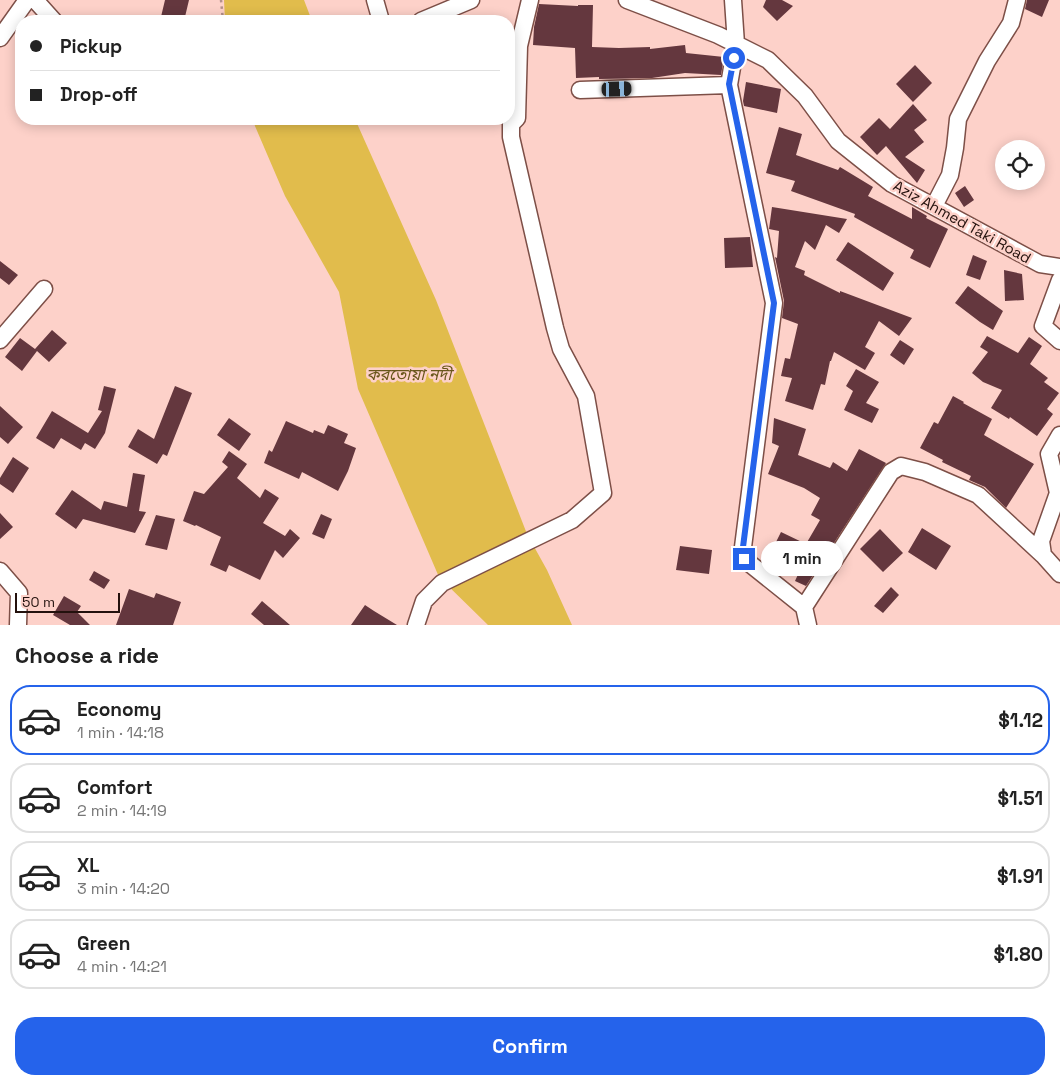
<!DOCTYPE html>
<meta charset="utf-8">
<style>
body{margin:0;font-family:"Space Grotesk","Noto Sans Bengali",sans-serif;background:#f2f2f2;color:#222;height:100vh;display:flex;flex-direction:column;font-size:19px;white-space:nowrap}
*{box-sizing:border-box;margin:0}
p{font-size:16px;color:#767676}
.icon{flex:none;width:28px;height:28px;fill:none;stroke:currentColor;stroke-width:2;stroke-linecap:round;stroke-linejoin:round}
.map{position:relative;height:625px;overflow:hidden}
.side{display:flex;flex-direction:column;background:#fff;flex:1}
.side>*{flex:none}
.banner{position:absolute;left:15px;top:15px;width:500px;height:110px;border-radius:20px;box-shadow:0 2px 12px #0003;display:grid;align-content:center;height:110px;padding:0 15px;background:#fff}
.controls{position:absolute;left:995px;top:140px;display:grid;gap:10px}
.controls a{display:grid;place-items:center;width:50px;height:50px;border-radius:50%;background:#fff;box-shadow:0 2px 12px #0003;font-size:25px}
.scale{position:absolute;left:15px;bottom:12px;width:105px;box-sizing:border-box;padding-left:5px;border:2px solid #23110d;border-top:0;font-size:14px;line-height:18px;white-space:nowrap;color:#23110d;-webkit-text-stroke:4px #fdd1c9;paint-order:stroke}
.end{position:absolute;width:22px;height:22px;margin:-11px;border:6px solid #2563eb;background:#fff;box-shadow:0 0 0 2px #fff}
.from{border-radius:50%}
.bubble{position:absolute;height:35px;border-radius:18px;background:#fff;box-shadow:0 2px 12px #0003;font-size:16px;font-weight:600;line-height:35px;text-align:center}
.car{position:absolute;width:15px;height:30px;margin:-15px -8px;border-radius:6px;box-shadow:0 0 4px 1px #0007;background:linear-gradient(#222 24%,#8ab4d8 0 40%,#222 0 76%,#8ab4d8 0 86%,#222 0)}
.banner b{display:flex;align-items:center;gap:18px;height:48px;font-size:19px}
.banner b+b{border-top:1px solid #e0e0e0}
.banner i{width:12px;height:12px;background:#222}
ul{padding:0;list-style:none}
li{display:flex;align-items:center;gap:15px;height:70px;margin:0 10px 8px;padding:0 5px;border:2px solid #e0e0e0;border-radius:20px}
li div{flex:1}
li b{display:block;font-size:19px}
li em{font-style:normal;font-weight:600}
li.selected{border-color:#2563eb}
li>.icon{width:45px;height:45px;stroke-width:1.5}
h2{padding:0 15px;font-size:22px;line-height:60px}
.action{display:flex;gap:10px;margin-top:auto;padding:10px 15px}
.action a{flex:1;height:58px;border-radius:20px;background:#2563eb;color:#fff;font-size:20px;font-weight:600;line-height:58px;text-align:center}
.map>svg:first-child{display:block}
</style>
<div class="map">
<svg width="1060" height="625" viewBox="0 0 1060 625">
<rect width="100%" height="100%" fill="#fdd1c9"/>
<path fill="#e1bc4c" d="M 224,0 L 304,0 L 312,21 L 225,21 Z
M 252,119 L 355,119 L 436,300 L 527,534 L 547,570 L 572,625 L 488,625 L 439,577 L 358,389 L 339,292 L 285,196 Z"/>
<path fill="#64373e" d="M 165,0 L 189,0 L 184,21 L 160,21 Z
M 766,0 L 782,0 L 793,6 L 777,21 L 763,7 Z
M 1027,0 L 1049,0 L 1042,17 L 1025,9 Z
M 539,4 L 578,6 L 578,5 L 593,5 L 592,47 L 619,48 L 650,47 L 650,49 L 685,45 L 686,53 L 724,57 L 721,75 L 685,73 L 652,78 L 599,79 L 599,77 L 576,78 L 575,48 L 533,45 L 534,27 Z
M 915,65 L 932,83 L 913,102 L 896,84 Z
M 746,82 L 781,89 L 777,113 L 744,106 L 743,101 Z
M 913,104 L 927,120 L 914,130 L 924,142 L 905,157 L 925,170 L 917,183 L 886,146 L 877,155 L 860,137 L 879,118 L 890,129 Z
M 779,127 L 802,134 L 796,155 L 838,170 L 840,167 L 873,187 L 868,196 L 912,219 L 912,207 L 927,216 L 926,218 L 948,229 L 930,268 L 910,258 L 914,250 L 854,217 L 855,214 L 791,191 L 795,181 L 766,173 Z
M 965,186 L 974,200 L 964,207 L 955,193 Z
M 772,207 L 847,219 L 839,233 L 826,225 L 815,250 L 805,241 L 795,267 L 805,271 L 804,275 L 840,293 L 840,291 L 912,318 L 899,336 L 879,321 L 865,347 L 875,353 L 865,370 L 834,352 L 831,361 L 830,361 L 825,385 L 821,384 L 813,410 L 785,401 L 792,378 L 781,376 L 785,358 L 790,359 L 798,324 L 782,318 L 784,301 L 775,257 L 777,258 L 779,231 L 769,229 Z
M 750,237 L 753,267 L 725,268 L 724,238 Z
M 848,242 L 894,273 L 883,291 L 836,260 Z
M 973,255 L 987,261 L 980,280 L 966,275 Z
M 0,261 L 18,275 L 9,285 L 0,278 Z
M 1004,270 L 1022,274 L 1024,300 L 1005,301 Z
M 968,286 L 1003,311 L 993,330 L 980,322 L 955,303 Z
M 52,330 L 67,343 L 49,362 L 37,351 L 22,371 L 5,357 L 20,338 L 35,349 Z
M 987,336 L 1018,353 L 1029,337 L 1042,346 L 1030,364 L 1048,378 L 1044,382 L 1059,393 L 1047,409 L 1053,414 L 1037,436 L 1010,417 L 1009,419 L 991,408 L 1002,390 L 983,382 L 972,373 L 988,352 L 980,347 Z
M 900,340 L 914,349 L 904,365 L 890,355 Z
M 856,369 L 879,382 L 866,403 L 879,409 L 872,423 L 844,410 L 853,391 L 846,386 Z
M 104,386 L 116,389 L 105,433 L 95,449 L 85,443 L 81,450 L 61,438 L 54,449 L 36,438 L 52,411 L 88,433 L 102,411 L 98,410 Z
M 175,386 L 192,393 L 167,456 L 163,454 L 157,464 L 128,447 L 138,429 L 154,439 Z
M 953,396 L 964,402 L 963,403 L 992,419 L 984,435 L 1034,464 L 1006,508 L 985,487 L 969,480 L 971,476 L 942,462 L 943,460 L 920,448 L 934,422 L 938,424 Z
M 0,406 L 23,427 L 8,444 L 0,437 Z
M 229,418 L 251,434 L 239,451 L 217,435 Z
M 774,418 L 806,429 L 798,455 L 830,468 L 833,462 L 847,471 L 859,449 L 886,463 L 806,586 L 795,581 L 806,557 L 776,542 L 781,532 L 806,544 L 820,520 L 811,515 L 820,498 L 804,488 L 768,474 L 779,446 L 772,443 Z
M 286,421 L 313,433 L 314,430 L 324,434 L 328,425 L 348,434 L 344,443 L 356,448 L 348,471 L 338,491 L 302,472 L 299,479 L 264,463 L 269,450 L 272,452 Z
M 229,451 L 247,464 L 237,478 L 260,498 L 265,489 L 279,498 L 263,523 L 285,536 L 290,529 L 300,538 L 283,558 L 275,550 L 260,580 L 229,565 L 226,572 L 210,565 L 221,537 L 196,525 L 195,526 L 183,521 L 194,491 L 204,494 L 228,467 L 222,462 Z
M 13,457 L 29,468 L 13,493 L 0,484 L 0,478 Z
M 133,473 L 145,475 L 139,511 L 146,512 L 135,533 L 83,519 L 76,529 L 55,514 L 72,490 L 101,510 L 104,501 L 127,507 Z
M 0,513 L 13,527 L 0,539 Z
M 321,514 L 332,519 L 324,539 L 312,534 Z
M 156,515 L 175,519 L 167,550 L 145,545 Z
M 922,528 L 951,546 L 936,570 L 908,552 Z
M 880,529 L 903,553 L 883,572 L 860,549 Z
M 680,546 L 712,550 L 709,574 L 676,570 Z
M 94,571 L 110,580 L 104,589 L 89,580 Z
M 891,587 L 899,595 L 883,613 L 874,606 Z
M 129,589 L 154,598 L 156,593 L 181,602 L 173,625 L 116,625 Z
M 64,596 L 81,606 L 77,612 L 90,625 L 70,625 L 53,615 Z
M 262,601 L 290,625 L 264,625 L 251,614 Z
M 365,605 L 374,611 L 397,625 L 351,625 Z"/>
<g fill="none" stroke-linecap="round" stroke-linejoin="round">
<g stroke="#7d4f47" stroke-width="19">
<path id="minor" d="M 35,0 L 54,21
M 375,0 L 381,21
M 627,0 L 718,35 L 768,60 L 805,96 L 838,141 L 892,184 L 1040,264 L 1060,267
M 733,0 L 736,44 L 729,85 L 774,303 L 742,555 L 744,559 L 804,607 L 808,625
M 421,21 L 471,0
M 0,38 L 27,0
M 580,90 L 729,85
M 934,206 L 950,175 L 955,148 L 958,119 L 987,61 L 1011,23 L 1017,0
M 1060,280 L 1043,326 L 1060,341
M 0,340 L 44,289
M 1060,435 L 1049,454 L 1058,493 L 1041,541 L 1043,555 L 1060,574
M 0,571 L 19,593 L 18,625
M 804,607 L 891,472 L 901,466 L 925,472 L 978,495 L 1043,555
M 416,625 L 424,601 L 442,583 L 572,520 L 603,493 L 586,396 L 561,349 L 555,328 L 511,137 L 511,124 L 517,118 L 519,46 L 530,0"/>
</g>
<path stroke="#b5918b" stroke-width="2.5" stroke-dasharray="2.5 4" stroke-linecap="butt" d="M 221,0 L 223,21"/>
<use href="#minor" stroke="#fff" stroke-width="16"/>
</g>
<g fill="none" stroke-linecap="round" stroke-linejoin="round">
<path stroke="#2563eb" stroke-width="6" d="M 734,58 L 729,84 L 774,303 L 742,555 L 744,559"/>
</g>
<g text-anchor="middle" stroke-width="5" stroke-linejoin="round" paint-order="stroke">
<g font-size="15" fill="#23110d" stroke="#fdd1c9">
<text transform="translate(962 222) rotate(29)" y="5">Aziz Ahmed Taki Road</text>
</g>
<g font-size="16" font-style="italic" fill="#69561b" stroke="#fdd1c9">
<text x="409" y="380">করতোয়া নদী</text>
</g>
</g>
</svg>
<div class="controls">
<a><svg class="icon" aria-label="locate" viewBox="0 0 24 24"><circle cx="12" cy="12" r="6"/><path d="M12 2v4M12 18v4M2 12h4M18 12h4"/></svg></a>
</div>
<div class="scale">50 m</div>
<i class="end from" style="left:734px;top:58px"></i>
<i class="end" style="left:744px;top:559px"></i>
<div class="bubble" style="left:761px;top:541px;width:82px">1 min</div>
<i class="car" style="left:617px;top:89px;rotate:88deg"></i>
<div class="banner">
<b><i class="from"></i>Pickup</b>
<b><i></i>Drop-off</b>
</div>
</div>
<section class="side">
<h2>Choose a ride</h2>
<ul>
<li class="selected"><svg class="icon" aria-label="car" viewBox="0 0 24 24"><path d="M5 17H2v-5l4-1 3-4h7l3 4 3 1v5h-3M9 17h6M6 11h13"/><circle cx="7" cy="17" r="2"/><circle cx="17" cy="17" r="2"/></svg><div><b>Economy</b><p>1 min · 14:18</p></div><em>$1.12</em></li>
<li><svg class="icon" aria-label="car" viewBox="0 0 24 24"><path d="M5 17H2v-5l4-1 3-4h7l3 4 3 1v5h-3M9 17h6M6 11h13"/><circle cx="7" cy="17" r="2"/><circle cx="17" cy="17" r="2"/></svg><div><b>Comfort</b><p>2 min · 14:19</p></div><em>$1.51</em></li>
<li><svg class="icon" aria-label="car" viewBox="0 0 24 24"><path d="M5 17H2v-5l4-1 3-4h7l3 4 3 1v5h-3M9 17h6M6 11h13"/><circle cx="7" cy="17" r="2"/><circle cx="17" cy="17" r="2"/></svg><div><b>XL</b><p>3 min · 14:20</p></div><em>$1.91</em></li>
<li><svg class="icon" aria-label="car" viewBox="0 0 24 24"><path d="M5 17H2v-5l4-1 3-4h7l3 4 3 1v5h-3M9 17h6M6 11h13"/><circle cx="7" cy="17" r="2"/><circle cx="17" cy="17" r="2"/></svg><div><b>Green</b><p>4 min · 14:21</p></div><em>$1.80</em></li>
</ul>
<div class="action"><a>Confirm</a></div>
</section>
